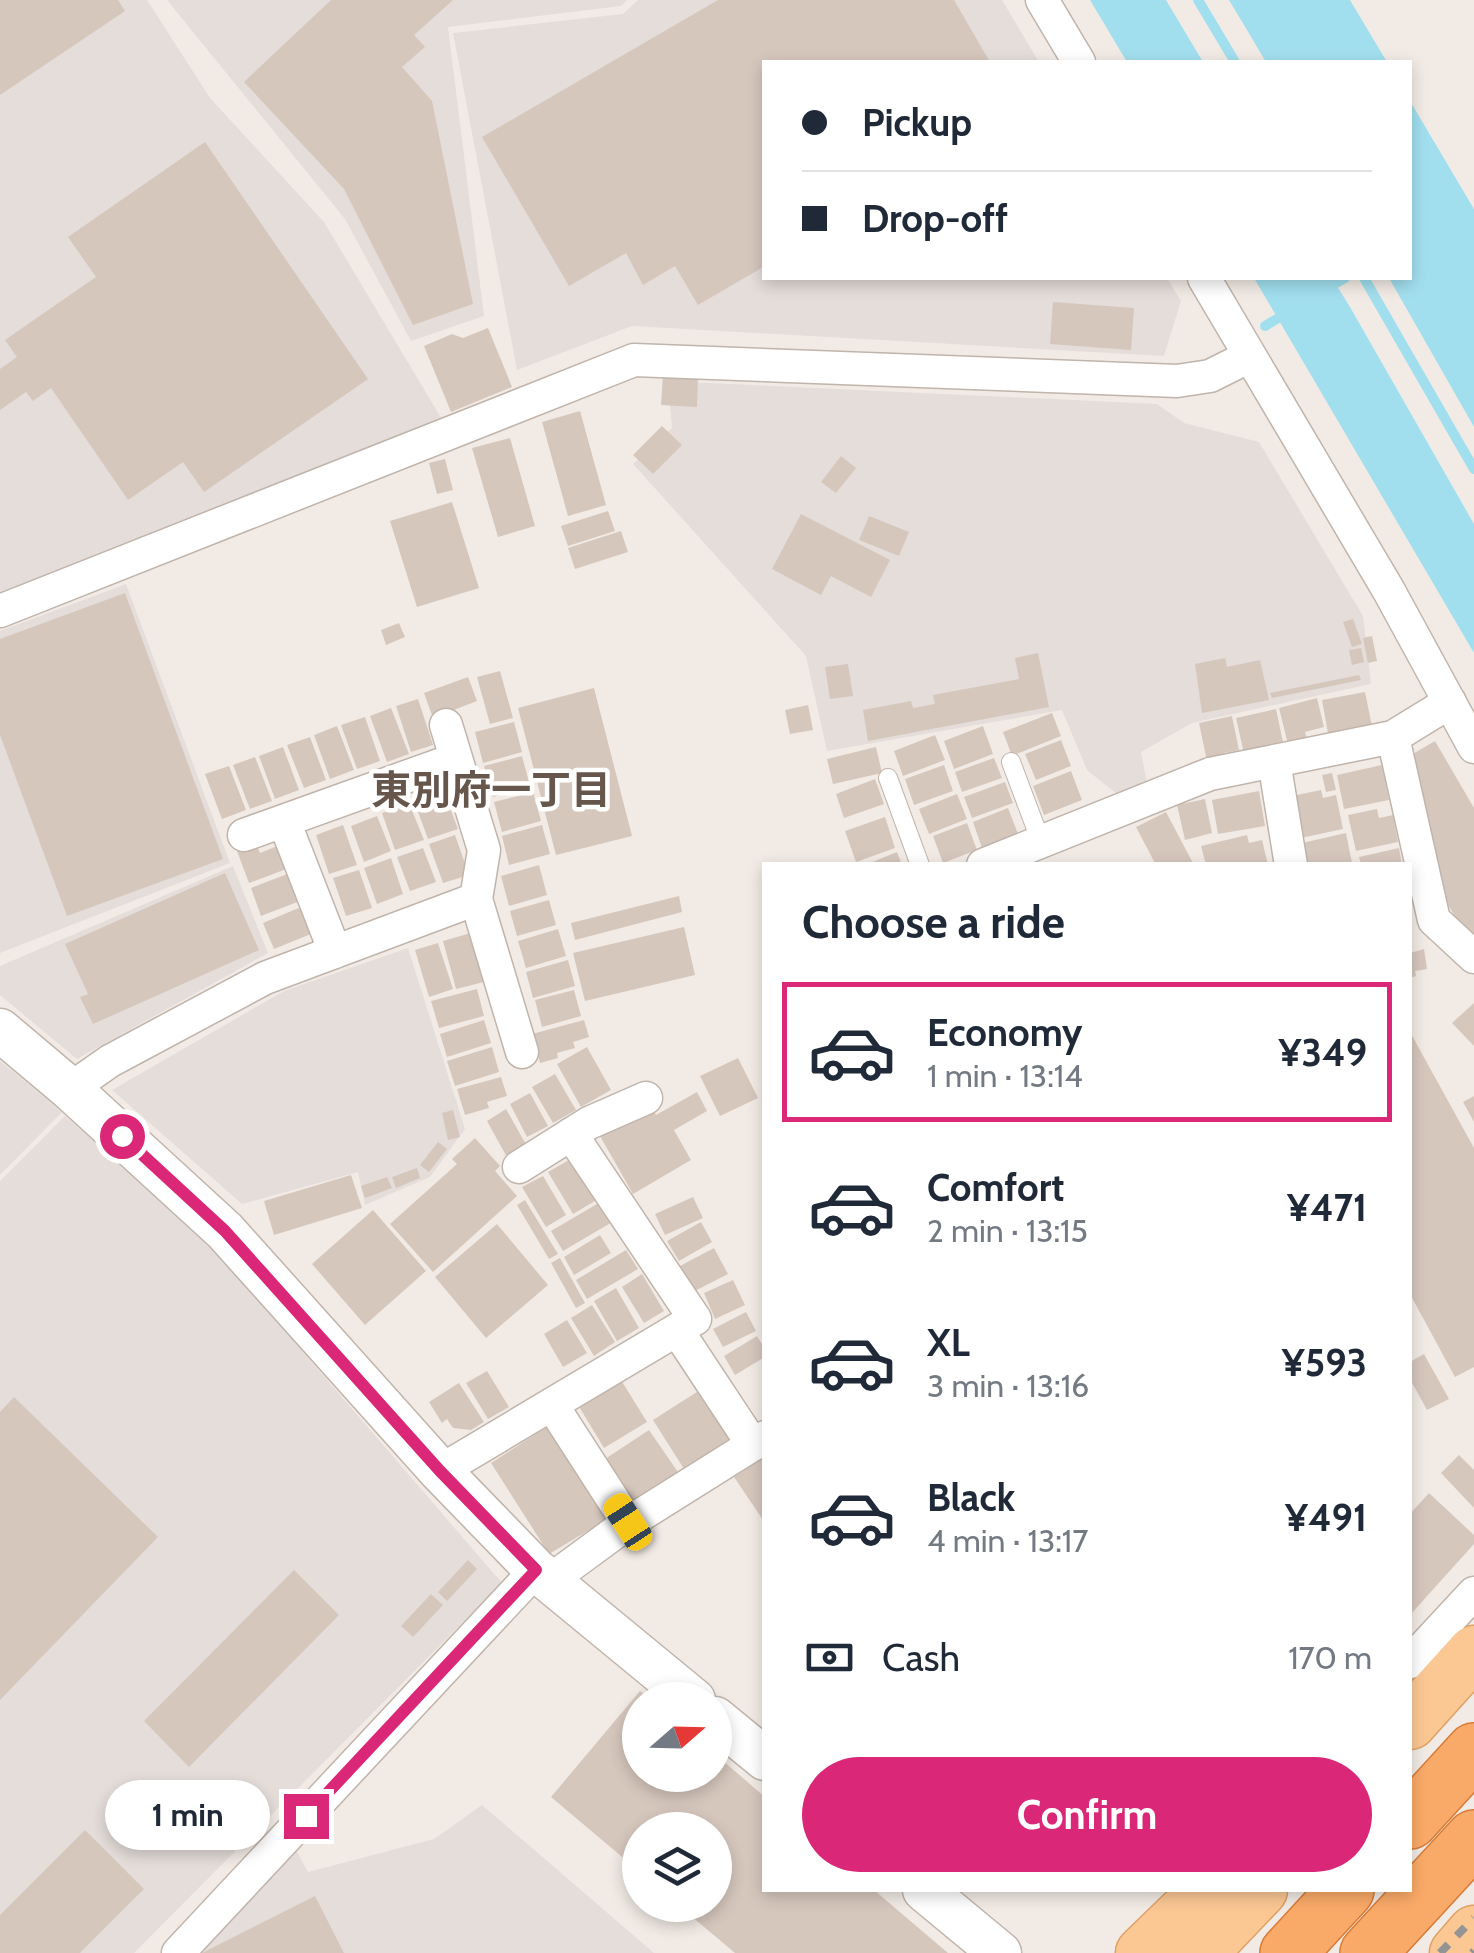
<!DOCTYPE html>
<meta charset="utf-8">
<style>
body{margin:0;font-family:Cabin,"Noto Sans JP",sans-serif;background:#f2f2f3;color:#1f2937;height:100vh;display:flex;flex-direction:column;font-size:38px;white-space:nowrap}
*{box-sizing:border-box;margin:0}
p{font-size:32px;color:#747a83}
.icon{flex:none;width:55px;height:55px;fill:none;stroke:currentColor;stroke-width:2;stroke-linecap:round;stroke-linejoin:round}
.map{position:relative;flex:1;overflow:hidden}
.drawer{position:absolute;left:762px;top:862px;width:650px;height:1030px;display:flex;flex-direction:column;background:#fff;border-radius:0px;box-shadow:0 5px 15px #0003}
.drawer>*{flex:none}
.hud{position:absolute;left:762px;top:60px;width:650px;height:220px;border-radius:0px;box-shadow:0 5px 15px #0003;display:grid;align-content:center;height:220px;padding:0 40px;background:#fff}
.needle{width:65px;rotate:70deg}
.fabs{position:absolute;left:622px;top:1682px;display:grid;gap:20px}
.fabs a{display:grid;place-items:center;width:110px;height:110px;border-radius:50%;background:#fff;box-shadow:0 5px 15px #0003;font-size:50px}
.end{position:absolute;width:45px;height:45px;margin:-22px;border:12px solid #db2777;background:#fff;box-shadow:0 0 0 5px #fff}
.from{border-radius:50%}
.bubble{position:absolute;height:70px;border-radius:35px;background:#fff;box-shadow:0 5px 15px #0003;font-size:32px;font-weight:700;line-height:70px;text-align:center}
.car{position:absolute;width:30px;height:60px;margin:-30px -15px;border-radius:12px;box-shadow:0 0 8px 2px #0007;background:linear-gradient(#f5c518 24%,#345 0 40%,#f5c518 0 76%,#345 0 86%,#f5c518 0)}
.hud b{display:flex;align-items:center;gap:35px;height:95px;font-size:38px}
.hud b+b{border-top:2px solid #e0e1e3}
.hud i{width:25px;height:25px;background:#1f2937}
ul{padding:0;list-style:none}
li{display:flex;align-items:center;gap:30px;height:140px;margin:0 20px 15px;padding:0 20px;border:5px solid transparent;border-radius:0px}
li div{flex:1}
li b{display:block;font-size:38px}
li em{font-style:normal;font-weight:700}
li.on{border-color:#db2777}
li>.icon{width:90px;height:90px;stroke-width:1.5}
h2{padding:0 40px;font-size:45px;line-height:120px}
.pay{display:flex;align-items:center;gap:25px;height:110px;padding:0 40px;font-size:38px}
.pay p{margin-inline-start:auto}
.button{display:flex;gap:20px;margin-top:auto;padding:20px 40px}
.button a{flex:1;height:115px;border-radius:60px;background:#db2777;color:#fff;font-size:40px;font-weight:700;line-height:115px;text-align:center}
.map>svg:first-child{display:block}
</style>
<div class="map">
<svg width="1474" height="1953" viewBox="0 0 1474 1953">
<rect width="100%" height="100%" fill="#f2ebe5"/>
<path fill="#e4ddda" d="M 0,0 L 147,0 L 210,98 L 324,222 L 443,421 L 0,597 Z
M 167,0 L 627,0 L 621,6 L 448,27 L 484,316 L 411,341 L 345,219 Z
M 638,0 L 1002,0 L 1039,62 L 765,62 L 765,278 L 1167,278 L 1181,301 L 1164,356 L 632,326 L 517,370 L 453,33 L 623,14 Z
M 668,381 L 1157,404 L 1184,423 L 1259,442 L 1363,616 L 1371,684 L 1192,723 L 1141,752 L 1147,783 L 1118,795 L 1087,770 L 1062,710 L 827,751 L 806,656 L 633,464 L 672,428 Z
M 126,584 L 230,863 L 0,953 L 0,631 Z
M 233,866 L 268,953 L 77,1059 L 0,995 L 0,966 Z
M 408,948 L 465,1129 L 430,1177 L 365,1205 L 358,1172 L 242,1204 L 112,1090 L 284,991 Z
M 0,1061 L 62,1112 L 0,1175 Z
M 65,1116 L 198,1230 L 502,1583 L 134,1953 L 0,1953 L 0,1181 Z
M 482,1805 L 654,1953 L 190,1953 L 294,1846 L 308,1872 L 434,1839 Z"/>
<path fill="#a2dfee" d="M 1090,0 L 1166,0 L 1203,62 L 1127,62 Z
M 1229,0 L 1350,0 L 1387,62 L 1266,62 Z
M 1410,101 L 1474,209 L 1474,427 L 1389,278 L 1410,278 Z
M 1254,278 L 1332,278 L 1350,307 L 1474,524 L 1474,653 Z"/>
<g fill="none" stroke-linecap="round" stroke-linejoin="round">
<path stroke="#a2dfee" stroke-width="10" d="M 1198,0 L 1235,62
M 1364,278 L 1474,469
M 1326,289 L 1345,278
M 1265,326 L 1290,311"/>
</g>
<path fill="#d6c7bd" d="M 0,0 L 118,0 L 125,11 L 0,95 Z
M 331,0 L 453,0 L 414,35 L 425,47 L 402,67 L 432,101 L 473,304 L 413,325 L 344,189 L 244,82 Z
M 718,0 L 954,0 L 990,62 L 765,62 L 765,266 L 698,305 L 675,266 L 643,285 L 626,253 L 569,286 L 482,137 Z
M 205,142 L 368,379 L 204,492 L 183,462 L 128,500 L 51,388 L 33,401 L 26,392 L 0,410 L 0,369 L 17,357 L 5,340 L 96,277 L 68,237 Z
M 1053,302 L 1134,308 L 1131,350 L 1050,344 Z
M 488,328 L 512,387 L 451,412 L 424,346 L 452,334 L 463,338 Z
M 663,375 L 698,377 L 697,407 L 661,405 Z
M 580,411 L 606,505 L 568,516 L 542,422 Z
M 662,426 L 682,445 L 653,474 L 633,455 Z
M 510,438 L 535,526 L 498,537 L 472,448 Z
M 841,456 L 856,468 L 836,493 L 821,482 Z
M 445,459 L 453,490 L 437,494 L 429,463 Z
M 452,502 L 479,588 L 417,607 L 390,521 Z
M 608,511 L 615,531 L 568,546 L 561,526 Z
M 801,514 L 890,560 L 871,597 L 831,576 L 821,595 L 772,569 Z
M 869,516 L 909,532 L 899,556 L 859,540 Z
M 621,531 L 628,552 L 575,569 L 568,548 Z
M 125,593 L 223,859 L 67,916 L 0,735 L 0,639 Z
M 1353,619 L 1362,644 L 1352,647 L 1343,622 Z
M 399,623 L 405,637 L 386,645 L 381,630 Z
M 1372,636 L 1377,661 L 1368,663 L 1363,638 Z
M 1361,648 L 1364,662 L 1352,665 L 1349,650 Z
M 1038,653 L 1049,707 L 868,741 L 863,710 L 911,701 L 913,708 L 935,704 L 933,695 L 1019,679 L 1015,658 Z
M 1225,658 L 1227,667 L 1260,660 L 1269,700 L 1202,713 L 1195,664 Z
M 848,664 L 853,696 L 830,699 L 825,667 Z
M 500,671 L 513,718 L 490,724 L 477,677 Z
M 1359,675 L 1361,680 L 1272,698 L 1270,693 Z
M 468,677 L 477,701 L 433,718 L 424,693 Z
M 594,688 L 632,836 L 556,855 L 518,708 Z
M 1365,692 L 1373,731 L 1329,739 L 1322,700 Z
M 1317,698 L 1324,727 L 1305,732 L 1308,744 L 1289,748 L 1279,708 Z
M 418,699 L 433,745 L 411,752 L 396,706 Z
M 808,705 L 813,730 L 790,734 L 785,710 Z
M 391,708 L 409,754 L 387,762 L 370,716 Z
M 1276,709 L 1283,742 L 1265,745 L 1267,753 L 1245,758 L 1236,718 Z
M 1052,713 L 1061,736 L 1012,756 L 1003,732 Z
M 1232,716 L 1239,750 L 1224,753 L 1226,762 L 1208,766 L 1199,723 Z
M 365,717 L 380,761 L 357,769 L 341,725 Z
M 514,722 L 522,752 L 483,763 L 475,732 Z
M 337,726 L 354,770 L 330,779 L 314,735 Z
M 983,726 L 993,754 L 954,769 L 944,741 Z
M 935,735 L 945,760 L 903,776 L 894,751 Z
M 310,737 L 326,780 L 304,788 L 287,745 Z
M 1061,740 L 1071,766 L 1036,780 L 1025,754 Z
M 1435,741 L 1474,808 L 1474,940 L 1470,942 L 1437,886 L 1411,755 Z
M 283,747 L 299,790 L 275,799 L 259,756 Z
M 876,747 L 882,773 L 833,784 L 827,759 Z
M 522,756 L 530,786 L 493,797 L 484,766 Z
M 255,757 L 272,801 L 250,809 L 233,765 Z
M 994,758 L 1002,778 L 962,792 L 955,772 Z
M 944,765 L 953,791 L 914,805 L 905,779 Z
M 1382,765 L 1389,800 L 1344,809 L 1337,775 Z
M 229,766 L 246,810 L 222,819 L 205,774 Z
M 1071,771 L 1082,800 L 1044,815 L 1033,786 Z
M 1332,773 L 1336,790 L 1326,792 L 1322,775 Z
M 875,779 L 884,804 L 844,818 L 836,794 Z
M 1005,782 L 1013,803 L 972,818 L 964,797 Z
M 442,787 L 458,829 L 428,839 L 413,798 Z
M 1321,790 L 1323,798 L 1336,795 L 1343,829 L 1301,838 L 1292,796 Z
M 1259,791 L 1265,826 L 1218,834 L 1212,800 Z
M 533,792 L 541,821 L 502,832 L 494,802 Z
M 957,794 L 967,819 L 929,834 L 919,809 Z
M 1205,799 L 1212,833 L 1185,840 L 1177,805 Z
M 409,803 L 424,840 L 395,850 L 382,813 Z
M 1008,808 L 1018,834 L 982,848 L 973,822 Z
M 1377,809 L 1379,818 L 1393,815 L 1398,842 L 1356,851 L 1348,815 Z
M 1166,812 L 1194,865 L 1156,865 L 1136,827 Z
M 377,816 L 391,851 L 364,862 L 351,826 Z
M 885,817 L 895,848 L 856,862 L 845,831 Z
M 967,823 L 977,850 L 943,863 L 933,836 Z
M 343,825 L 357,865 L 329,874 L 316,835 Z
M 542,825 L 550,854 L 509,865 L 502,836 Z
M 1346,833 L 1352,863 L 1306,865 L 1302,843 Z
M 455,835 L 469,875 L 443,883 L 429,844 Z
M 1247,835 L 1249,843 L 1262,840 L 1268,865 L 1206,865 L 1201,846 Z
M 256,843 L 260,853 L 280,845 L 289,868 L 249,883 L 237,851 Z
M 423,848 L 436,882 L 410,891 L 397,857 Z
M 1399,848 L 1402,865 L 1361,865 L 1359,857 Z
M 897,852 L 902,865 L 865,865 Z
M 391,858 L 403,894 L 377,904 L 364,868 Z
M 539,865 L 547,895 L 509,906 L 501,876 Z
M 359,870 L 372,908 L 346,916 L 333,878 Z
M 225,873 L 259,950 L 93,1024 L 80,997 L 88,994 L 65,944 Z
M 290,873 L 300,901 L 261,916 L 251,888 Z
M 679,896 L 682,912 L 575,940 L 571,923 Z
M 549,900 L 556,925 L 517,936 L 510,911 Z
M 301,907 L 311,934 L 274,949 L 263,923 Z
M 684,927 L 695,975 L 585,1001 L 573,953 Z
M 558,929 L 566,956 L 526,968 L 518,941 Z
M 471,933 L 484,982 L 456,989 L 443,941 Z
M 438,943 L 453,989 L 429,997 L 415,950 Z
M 1424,949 L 1427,969 L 1415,971 L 1416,976 L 1410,978 L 1410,953 Z
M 568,960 L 575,986 L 533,998 L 526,972 Z
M 477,989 L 484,1016 L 439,1028 L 431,1001 Z
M 574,990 L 581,1016 L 542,1027 L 535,1000 Z
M 1474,1003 L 1474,1046 L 1452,1023 Z
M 484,1020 L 491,1043 L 447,1057 L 440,1034 Z
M 584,1020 L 589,1037 L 573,1042 L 575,1048 L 557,1053 L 558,1058 L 540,1063 L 532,1034 Z
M 1410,1032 L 1474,1148 L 1474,1367 L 1455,1377 L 1410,1294 Z
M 492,1047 L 499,1072 L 455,1086 L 447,1061 Z
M 587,1047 L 611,1090 L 581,1107 L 557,1064 Z
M 738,1058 L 758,1098 L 720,1116 L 700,1076 Z
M 555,1074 L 576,1110 L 553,1123 L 532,1087 Z
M 501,1077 L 507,1096 L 487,1102 L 489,1108 L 465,1115 L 457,1089 Z
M 697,1092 L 707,1111 L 674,1130 L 691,1160 L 633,1194 L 600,1136 L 651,1106 L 656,1115 Z
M 530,1093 L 548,1126 L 527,1137 L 510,1104 Z
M 1474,1096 L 1474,1122 L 1463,1102 Z
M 506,1109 L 528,1148 L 508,1159 L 487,1121 Z
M 453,1110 L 460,1137 L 448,1140 L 442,1113 Z
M 475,1138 L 500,1166 L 495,1171 L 517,1196 L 433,1272 L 390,1224 L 457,1164 L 452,1159 Z
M 438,1142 L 447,1149 L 429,1172 L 420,1165 Z
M 569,1160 L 579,1175 L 585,1171 L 600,1198 L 573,1214 L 548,1172 Z
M 417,1168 L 420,1178 L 396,1188 L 392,1177 Z
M 351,1175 L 362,1208 L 274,1235 L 264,1201 Z
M 543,1176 L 566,1215 L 546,1227 L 522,1187 Z
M 387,1177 L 392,1188 L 365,1198 L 361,1186 Z
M 693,1197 L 703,1218 L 665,1235 L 655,1214 Z
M 525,1200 L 558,1254 L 549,1259 L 517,1205 Z
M 602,1201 L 614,1221 L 563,1251 L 551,1231 Z
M 373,1210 L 426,1271 L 365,1325 L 312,1264 Z
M 701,1222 L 712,1242 L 679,1261 L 667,1241 Z
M 497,1224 L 548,1285 L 486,1338 L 435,1277 Z
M 600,1235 L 611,1253 L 574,1275 L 564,1257 Z
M 714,1248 L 728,1274 L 691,1293 L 678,1267 Z
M 626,1250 L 638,1269 L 587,1299 L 576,1280 Z
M 560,1258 L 585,1303 L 576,1308 L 551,1263 Z
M 642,1274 L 664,1311 L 644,1323 L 622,1287 Z
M 733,1280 L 745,1305 L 715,1319 L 704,1293 Z
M 616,1288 L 639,1328 L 617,1341 L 594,1301 Z
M 592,1305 L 615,1342 L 594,1356 L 571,1318 Z
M 746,1312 L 756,1331 L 723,1347 L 713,1329 Z
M 567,1320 L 587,1353 L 563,1367 L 544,1334 Z
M 757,1336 L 765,1349 L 765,1357 L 735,1375 L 724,1356 Z
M 1424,1354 L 1449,1399 L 1427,1410 L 1410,1379 L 1410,1362 Z
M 487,1371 L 509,1407 L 488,1419 L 466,1383 Z
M 621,1380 L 647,1422 L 604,1448 L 578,1405 Z
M 459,1383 L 484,1422 L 471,1430 L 453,1428 L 447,1419 L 442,1423 L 429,1402 Z
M 700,1390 L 731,1439 L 684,1469 L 653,1420 Z
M 14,1397 L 158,1537 L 0,1700 L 0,1412 Z
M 550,1425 L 606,1520 L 549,1554 L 491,1463 Z
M 649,1430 L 682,1478 L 638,1508 L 605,1459 Z
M 1459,1455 L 1474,1470 L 1474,1508 L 1441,1473 Z
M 765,1456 L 765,1523 L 734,1477 Z
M 1429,1493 L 1474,1535 L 1474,1544 L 1410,1615 L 1410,1514 Z
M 468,1560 L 477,1569 L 447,1601 L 438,1592 Z
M 294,1570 L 339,1615 L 189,1767 L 144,1721 Z
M 431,1594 L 443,1605 L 413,1637 L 401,1626 Z
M 640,1691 L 651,1700 L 640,1700 L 640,1775 L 715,1775 L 715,1754 L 765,1797 L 765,1890 L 874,1890 L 948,1953 L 735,1953 L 678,1905 L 715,1905 L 715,1830 L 640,1830 L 640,1872 L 551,1797 Z
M 85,1830 L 144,1889 L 80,1953 L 0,1953 L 0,1915 Z
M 315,1896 L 344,1953 L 202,1953 Z"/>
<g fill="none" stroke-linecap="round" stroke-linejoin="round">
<g stroke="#c0b4ab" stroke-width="20">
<path id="service" d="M 1011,762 L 1041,842
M 888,778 L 920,865"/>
</g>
<g stroke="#c0b4ab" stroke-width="35">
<path id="minor" d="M 1042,0 L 1079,62
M 1204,278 L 1389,591 L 1474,747
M 0,611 L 634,360 L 1177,381 L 1210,376 L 1250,356
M 446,725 L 484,850 L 476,899 L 522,1052
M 1393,737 L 1434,920 L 1474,957
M 1274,761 L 1291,865
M 284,821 L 335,952
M 244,835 L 456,759
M 983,865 L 1210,774 L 1393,737 L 1450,702
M 70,1089 L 110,1061 L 265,978 L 476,899
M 519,1167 L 589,1123 L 646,1098
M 677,1330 L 753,1445
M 552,1405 L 628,1523
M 440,1471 L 695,1319 L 571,1134
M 549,1581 L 628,1523 L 765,1437
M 1410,1662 L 1474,1593
M 178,1953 L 536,1570"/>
</g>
<g stroke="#c0b4ab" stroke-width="45">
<path id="tertiary" d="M 0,1030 L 70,1089 L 225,1231 L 440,1471 L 536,1570 L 694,1700
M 715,1718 L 765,1759
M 924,1890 L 1000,1953"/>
</g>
<g stroke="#e0a065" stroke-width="55">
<path id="primary" d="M 1410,1723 L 1474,1652
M 1142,1953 L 1207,1890
M 1201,1953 L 1261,1890
M 1456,1953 L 1474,1932"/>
</g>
<g stroke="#d87b38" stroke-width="58">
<path id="motorway" d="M 1410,1821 L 1474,1751
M 1288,1953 L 1346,1890
M 1368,1953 L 1474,1838"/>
</g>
<use href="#service" stroke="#fff" stroke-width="18"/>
<use href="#minor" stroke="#fff" stroke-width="32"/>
<use href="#tertiary" stroke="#fff" stroke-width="42"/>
<use href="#primary" stroke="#fbc894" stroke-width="52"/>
<use href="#motorway" stroke="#faaa68" stroke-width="55"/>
<path stroke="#949494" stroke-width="8" stroke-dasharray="12 12" stroke-linecap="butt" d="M 1440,1953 L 1474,1918
M 1472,1953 L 1474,1951"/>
</g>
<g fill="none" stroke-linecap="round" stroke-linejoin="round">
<path stroke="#db2777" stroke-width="12" d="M 122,1136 L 225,1231 L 440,1471 L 536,1570 L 306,1816"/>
</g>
<g text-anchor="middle" stroke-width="9" stroke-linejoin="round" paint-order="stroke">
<g font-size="40" font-weight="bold" fill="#66564c" stroke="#fff">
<text x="491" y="804">東別府一丁目</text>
</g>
</g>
</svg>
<div class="fabs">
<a><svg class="needle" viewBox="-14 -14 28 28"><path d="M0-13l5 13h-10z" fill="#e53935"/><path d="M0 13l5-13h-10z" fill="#747a83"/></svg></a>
<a><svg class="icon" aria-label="layers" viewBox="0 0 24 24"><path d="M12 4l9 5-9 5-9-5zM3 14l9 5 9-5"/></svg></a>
</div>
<i class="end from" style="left:122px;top:1136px"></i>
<i class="end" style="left:306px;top:1816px"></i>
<div class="bubble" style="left:105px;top:1780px;width:165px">1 min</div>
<i class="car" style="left:628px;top:1522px;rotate:327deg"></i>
<div class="hud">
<b><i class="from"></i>Pickup</b>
<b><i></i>Drop-off</b>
</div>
<section class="drawer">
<h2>Choose a ride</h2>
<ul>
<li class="on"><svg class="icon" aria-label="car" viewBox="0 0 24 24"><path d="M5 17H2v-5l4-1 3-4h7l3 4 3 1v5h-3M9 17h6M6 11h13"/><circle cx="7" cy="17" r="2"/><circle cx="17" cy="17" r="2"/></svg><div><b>Economy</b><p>1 min · 13:14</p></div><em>¥349</em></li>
<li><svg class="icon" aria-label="car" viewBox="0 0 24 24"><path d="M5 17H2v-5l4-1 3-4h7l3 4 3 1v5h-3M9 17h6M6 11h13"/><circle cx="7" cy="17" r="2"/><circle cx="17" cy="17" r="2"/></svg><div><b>Comfort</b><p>2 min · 13:15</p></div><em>¥471</em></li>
<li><svg class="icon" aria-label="car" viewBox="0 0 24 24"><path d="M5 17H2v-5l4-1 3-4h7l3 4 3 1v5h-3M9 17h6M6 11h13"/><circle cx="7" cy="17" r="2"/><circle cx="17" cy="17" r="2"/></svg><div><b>XL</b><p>3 min · 13:16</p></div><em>¥593</em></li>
<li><svg class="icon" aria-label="car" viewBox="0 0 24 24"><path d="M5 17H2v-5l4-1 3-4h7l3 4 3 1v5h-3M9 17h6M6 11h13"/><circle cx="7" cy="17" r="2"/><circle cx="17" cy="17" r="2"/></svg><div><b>Black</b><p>4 min · 13:17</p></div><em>¥491</em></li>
</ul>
<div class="pay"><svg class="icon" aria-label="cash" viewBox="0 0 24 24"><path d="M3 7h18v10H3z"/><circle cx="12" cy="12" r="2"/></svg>Cash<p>170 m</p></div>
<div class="button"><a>Confirm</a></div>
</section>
</div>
